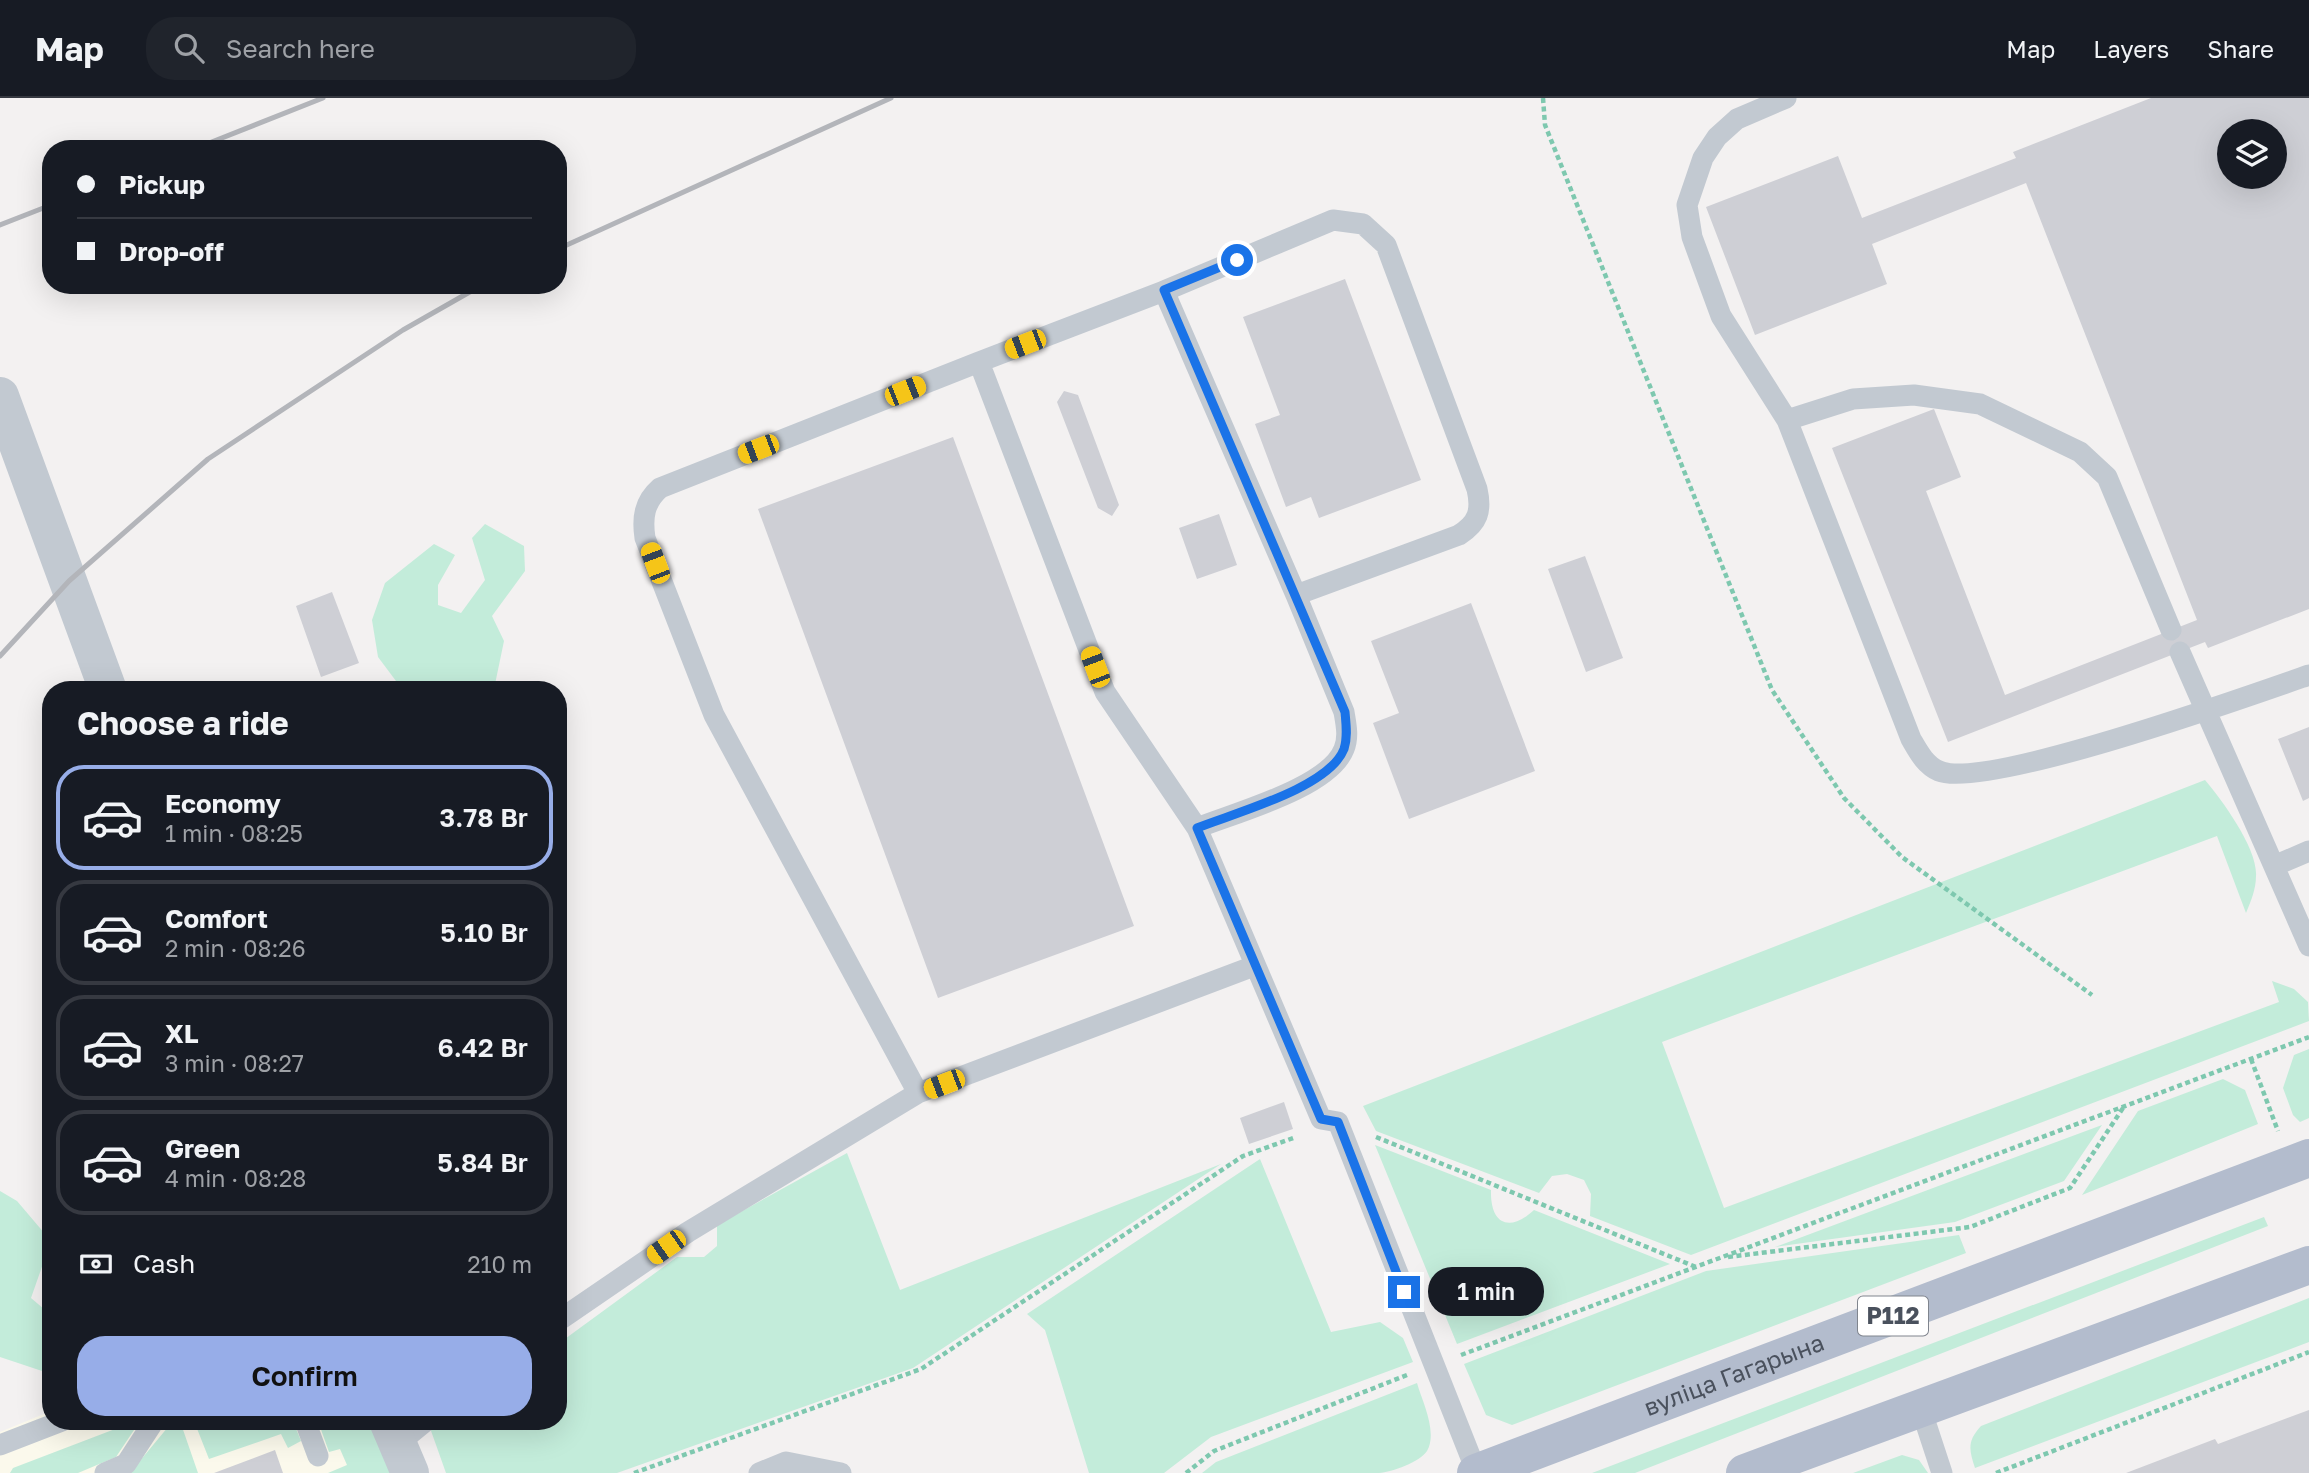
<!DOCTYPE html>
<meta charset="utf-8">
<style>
body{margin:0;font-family:"Golos Text",sans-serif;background:#20242c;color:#f1f3f6;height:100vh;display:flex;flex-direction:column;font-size:26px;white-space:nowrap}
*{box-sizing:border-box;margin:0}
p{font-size:23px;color:#9ea1a6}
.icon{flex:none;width:38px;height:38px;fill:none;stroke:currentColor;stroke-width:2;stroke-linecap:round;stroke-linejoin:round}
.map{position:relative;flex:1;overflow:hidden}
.sheet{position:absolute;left:42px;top:583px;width:525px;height:749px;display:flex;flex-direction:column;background:#171b24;border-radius:28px;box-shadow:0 7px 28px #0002}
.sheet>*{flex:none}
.hud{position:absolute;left:42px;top:42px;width:525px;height:154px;border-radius:28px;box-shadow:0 7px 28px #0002;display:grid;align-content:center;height:154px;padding:0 35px;background:#171b24}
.controls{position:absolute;left:2217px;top:21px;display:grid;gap:14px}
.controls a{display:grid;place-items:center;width:70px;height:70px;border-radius:50%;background:#171b24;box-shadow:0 7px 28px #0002;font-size:35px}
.end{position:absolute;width:32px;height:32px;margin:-16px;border:9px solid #1a73e8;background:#fff;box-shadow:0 0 0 4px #fff}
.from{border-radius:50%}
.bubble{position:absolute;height:49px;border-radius:24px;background:#171b24;box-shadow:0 7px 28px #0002;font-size:23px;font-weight:600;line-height:49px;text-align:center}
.car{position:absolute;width:21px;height:42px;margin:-21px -10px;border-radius:9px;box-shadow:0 0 5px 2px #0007;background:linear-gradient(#f5c518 24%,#345 0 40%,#f5c518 0 76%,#345 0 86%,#f5c518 0)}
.hud b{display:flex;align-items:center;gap:24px;height:66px;font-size:26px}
.hud b+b{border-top:2px solid #363941}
.hud i{width:18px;height:18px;background:#f1f3f6}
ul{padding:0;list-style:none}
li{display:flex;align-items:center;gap:21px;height:105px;margin:0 14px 10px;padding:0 21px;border:4px solid #363941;border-radius:28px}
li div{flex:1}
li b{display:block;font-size:26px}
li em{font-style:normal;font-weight:600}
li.active{border-color:#97ade8}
li>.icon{width:63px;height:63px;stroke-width:1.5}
h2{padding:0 35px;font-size:32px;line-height:84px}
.pay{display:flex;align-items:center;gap:18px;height:77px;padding:0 35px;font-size:26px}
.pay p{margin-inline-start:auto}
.primary-button{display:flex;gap:14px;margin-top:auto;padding:14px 35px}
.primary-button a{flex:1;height:80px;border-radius:28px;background:#97ade8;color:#111;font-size:28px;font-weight:600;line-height:80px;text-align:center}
header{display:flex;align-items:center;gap:42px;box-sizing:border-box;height:98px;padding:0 35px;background:#171b24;border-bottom:2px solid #363941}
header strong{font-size:33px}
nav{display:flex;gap:38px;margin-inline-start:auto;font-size:24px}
.search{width:490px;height:63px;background:#20242c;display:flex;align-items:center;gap:18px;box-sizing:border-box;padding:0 24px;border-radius:28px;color:#9ea1a6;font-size:26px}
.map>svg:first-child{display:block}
</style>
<header>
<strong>Map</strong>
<div class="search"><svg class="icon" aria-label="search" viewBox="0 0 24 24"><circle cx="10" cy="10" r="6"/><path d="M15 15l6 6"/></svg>Search here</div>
<nav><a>Map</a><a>Layers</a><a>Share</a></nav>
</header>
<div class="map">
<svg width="2309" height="1375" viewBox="0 0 2309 1375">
<rect width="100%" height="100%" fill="#f3f1f1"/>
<path fill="#fbf9ec" d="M 51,1313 L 51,1323 L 373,1323 L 392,1375 L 0,1375 L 0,1334 Z"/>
<path fill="#c3ecda" d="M 485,426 L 524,448 L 525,473 L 492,518 L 504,543 L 494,591 L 402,591 L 378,559 L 372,522 L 385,485 L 434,446 L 455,457 L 438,487 L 438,507 L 461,515 L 485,482 L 472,440 Z
M 2205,682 C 2222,702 2258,751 2256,778 C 2256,791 2251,803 2246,815 L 2217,738 L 1662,944 L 1724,1110 L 2279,904 L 2272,883 L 2294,891 L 2308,904 L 2309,923 L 1691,1157 L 1590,1118 L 1591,1096 L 1584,1082 L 1567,1076 L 1552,1078 L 1539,1095 L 1376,1033 L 1363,1008 Z
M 2309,951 L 2309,1020 L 2300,1024 L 2293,1017 L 2283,990 L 2294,957 Z
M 2223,981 L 2245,992 L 2258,1026 L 2082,1097 L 2138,1013 Z
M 2102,1027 L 2064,1083 L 1955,1124 L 1775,1149 Z
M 1375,1047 L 1491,1092 C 1490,1126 1509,1135 1534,1112 L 1670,1166 L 1457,1246 Z
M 847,1055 L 900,1192 L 1221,1066 L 913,1270 L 617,1375 L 446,1375 L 430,1330 L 436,1323 L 558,1323 L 558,1246 L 677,1159 L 704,1159 L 717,1148 L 717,1127 Z
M 1260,1061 L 1331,1234 L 1380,1224 L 1403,1240 L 1413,1264 L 1211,1339 L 1164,1375 L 1089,1375 L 1045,1232 L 1027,1216 Z
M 0,1093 L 17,1103 L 51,1143 L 31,1200 L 51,1217 L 51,1276 L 0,1259 Z
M 2264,1119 L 2268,1128 L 1635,1375 L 1592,1375 Z
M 1959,1137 L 1966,1155 L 1512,1327 L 1486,1317 L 1464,1266 L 1706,1173 Z
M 2309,1200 L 2309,1244 L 1975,1370 C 1969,1352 1967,1343 1981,1328 Z
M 1417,1285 C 1422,1303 1438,1334 1427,1353 C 1420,1364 1392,1374 1379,1375 C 1321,1375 1260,1375 1202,1375 L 1216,1364 Z
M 136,1323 L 140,1323 L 116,1359 L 78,1375 L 10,1375 L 13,1370 Z
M 173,1323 L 180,1323 L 198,1375 L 126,1375 L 134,1370 Z
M 194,1323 L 293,1323 L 301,1343 L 288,1350 L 281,1336 L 209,1361 Z
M 318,1323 L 373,1323 L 393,1375 L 328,1375 L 347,1367 L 340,1351 L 329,1354 Z
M 1902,1357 L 1919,1362 L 1928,1375 L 1853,1375 Z"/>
<path fill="#cecfd5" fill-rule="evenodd" d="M 2151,0 L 2309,0 L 2309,511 L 2208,550 L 2205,544 L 1948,644 L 1832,350 L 1934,311 L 1961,379 L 1926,393 L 2005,597 L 2197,522 L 2026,85 L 1872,146 L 1887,186 L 1755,237 L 1706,109 L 1838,58 L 1862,120 L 2016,60 L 2013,54 ZM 2230,33 L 2275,33 L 2275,79 L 2230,79 Z
M 1345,181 L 1421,382 L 1319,420 L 1311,399 L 1286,409 L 1255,326 L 1280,317 L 1243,219 Z
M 1064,293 L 1078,297 L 1119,407 L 1112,418 L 1098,410 L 1057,304 Z
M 953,339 L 1134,828 L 938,900 L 758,411 Z
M 1219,416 L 1237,467 L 1197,481 L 1179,430 Z
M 1585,458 L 1623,560 L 1586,574 L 1548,471 Z
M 332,494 L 359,565 L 321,579 L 296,508 Z
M 1471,505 L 1535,673 L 1409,721 L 1373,625 L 1399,615 L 1371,543 Z
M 2309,629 L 2309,700 L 2303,703 L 2278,641 Z
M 1284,1004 L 1293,1031 L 1249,1046 L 1240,1020 Z
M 2309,1312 L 2309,1375 L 2126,1375 L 2215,1341 L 2218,1346 Z
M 275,1352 L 283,1375 L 214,1375 Z"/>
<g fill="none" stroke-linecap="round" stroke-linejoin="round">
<path stroke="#7ec8af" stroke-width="4.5" stroke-dasharray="5 3.5" stroke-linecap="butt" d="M 1543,0 L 1545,27 L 1772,592 L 1844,700 L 1902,759 L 2092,897
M 2251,961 L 2278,1033
M 1376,1039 L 1696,1169
M 1728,1159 L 1970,1129 L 2070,1090 L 2123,1010
M 1461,1257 L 2309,939
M 634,1375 L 921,1271 L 1243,1058 L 1296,1039
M 1186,1375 L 1214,1353 L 1407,1277
M 1996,1375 L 2309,1254"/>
<path stroke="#c2c9d1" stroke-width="21" d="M 1786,0 L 1737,21 L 1717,39 L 1703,60 L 1687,107 L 1692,139 L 1721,218 L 1787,322 L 1853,301 L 1914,297 L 1980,306 L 2080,354 L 2107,379 L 2171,532
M 1164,193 L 1296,497
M 979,264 L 1164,193 L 1333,122 L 1363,126 L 1386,147 L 1477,391 C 1482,413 1478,425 1459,437 L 1296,497 L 1344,614 C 1346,626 1349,639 1344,651 C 1329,690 1234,715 1197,730
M 1787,322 L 1911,641 C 1918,653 1925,667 1939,673 C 1985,692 2249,598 2309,577
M 2180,554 L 2309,848
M 2274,768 L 2309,753
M 1254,868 L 918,995 L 714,617 L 645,440 C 642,420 644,404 660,390 L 979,264 L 1105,594 L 1197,730 L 1321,1021 L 1338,1024 L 1477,1375
M 558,1223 L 688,1134 L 918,995
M 1921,1311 L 1942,1375
M 305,1323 L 318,1358
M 398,1346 L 426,1323
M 0,1347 L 62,1323
M 105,1375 L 126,1366 L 154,1323
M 759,1375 L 786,1364 L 841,1375"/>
<path stroke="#c2c9d1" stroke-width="38" d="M 0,298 L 108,592
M 388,1323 L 410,1375"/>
<g stroke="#b3bccd" stroke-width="38">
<path id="s1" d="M 1476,1375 L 2309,1060"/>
<path d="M 1745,1375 L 2309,1167"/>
</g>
<path stroke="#b3b5ba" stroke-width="5" d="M 194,51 L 323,0
M 0,127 L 51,107
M 558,151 L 891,0
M 0,558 L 69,483 L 208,361 L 403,232 L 482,187"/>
</g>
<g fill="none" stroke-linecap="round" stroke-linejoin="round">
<path stroke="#1a73e8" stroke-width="9" d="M 1237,162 L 1164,192 L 1345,614 C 1346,626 1348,639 1344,651 C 1329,690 1234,715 1197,730 L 1321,1021 L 1338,1024 L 1404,1194"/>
</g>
<g text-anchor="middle" stroke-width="6" stroke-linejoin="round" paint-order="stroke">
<rect fill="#fff" stroke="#80858e" stroke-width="2" x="1858" y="1198.5" width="70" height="39" rx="5"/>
<g font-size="23" font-weight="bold" fill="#4a515d">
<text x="1893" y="1226">Р112</text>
</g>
<g font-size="24" fill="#4a515d" stroke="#fff">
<text dy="8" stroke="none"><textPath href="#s1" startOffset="276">вуліца Гагарына</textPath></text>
</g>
</g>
</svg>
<div class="controls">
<a><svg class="icon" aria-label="layers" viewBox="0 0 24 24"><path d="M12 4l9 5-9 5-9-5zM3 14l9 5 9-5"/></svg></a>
</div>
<i class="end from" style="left:1237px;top:162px"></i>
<i class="end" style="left:1404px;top:1194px"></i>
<div class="bubble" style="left:1428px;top:1169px;width:116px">1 min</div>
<i class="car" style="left:1025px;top:246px;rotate:249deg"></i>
<i class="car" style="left:905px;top:293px;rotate:68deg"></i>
<i class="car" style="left:758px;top:351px;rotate:249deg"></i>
<i class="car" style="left:655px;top:465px;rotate:339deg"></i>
<i class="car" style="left:1095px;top:569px;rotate:339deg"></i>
<i class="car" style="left:944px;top:986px;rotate:249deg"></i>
<i class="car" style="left:666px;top:1149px;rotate:235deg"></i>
<div class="hud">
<b><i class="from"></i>Pickup</b>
<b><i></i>Drop-off</b>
</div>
<section class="sheet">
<h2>Choose a ride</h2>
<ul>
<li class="active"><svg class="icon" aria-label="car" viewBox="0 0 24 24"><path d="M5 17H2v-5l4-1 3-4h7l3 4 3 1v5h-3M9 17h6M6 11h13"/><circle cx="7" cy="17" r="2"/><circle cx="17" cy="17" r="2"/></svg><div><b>Economy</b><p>1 min · 08:25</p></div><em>3.78 Br</em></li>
<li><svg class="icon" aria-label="car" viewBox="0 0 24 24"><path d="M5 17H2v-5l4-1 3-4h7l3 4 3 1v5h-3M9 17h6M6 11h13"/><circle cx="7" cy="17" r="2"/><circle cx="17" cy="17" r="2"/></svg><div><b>Comfort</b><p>2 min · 08:26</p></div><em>5.10 Br</em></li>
<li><svg class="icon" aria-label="car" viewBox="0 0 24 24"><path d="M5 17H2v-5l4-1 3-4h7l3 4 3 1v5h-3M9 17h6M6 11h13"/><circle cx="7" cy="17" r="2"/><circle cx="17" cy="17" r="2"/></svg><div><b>XL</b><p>3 min · 08:27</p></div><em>6.42 Br</em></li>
<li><svg class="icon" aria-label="car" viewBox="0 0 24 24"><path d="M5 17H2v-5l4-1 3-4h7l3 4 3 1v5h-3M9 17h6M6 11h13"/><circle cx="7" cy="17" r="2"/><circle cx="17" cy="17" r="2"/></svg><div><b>Green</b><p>4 min · 08:28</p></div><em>5.84 Br</em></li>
</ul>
<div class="pay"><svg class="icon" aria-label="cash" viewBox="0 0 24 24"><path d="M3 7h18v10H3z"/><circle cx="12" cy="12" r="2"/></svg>Cash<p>210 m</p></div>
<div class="primary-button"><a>Confirm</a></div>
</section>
</div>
